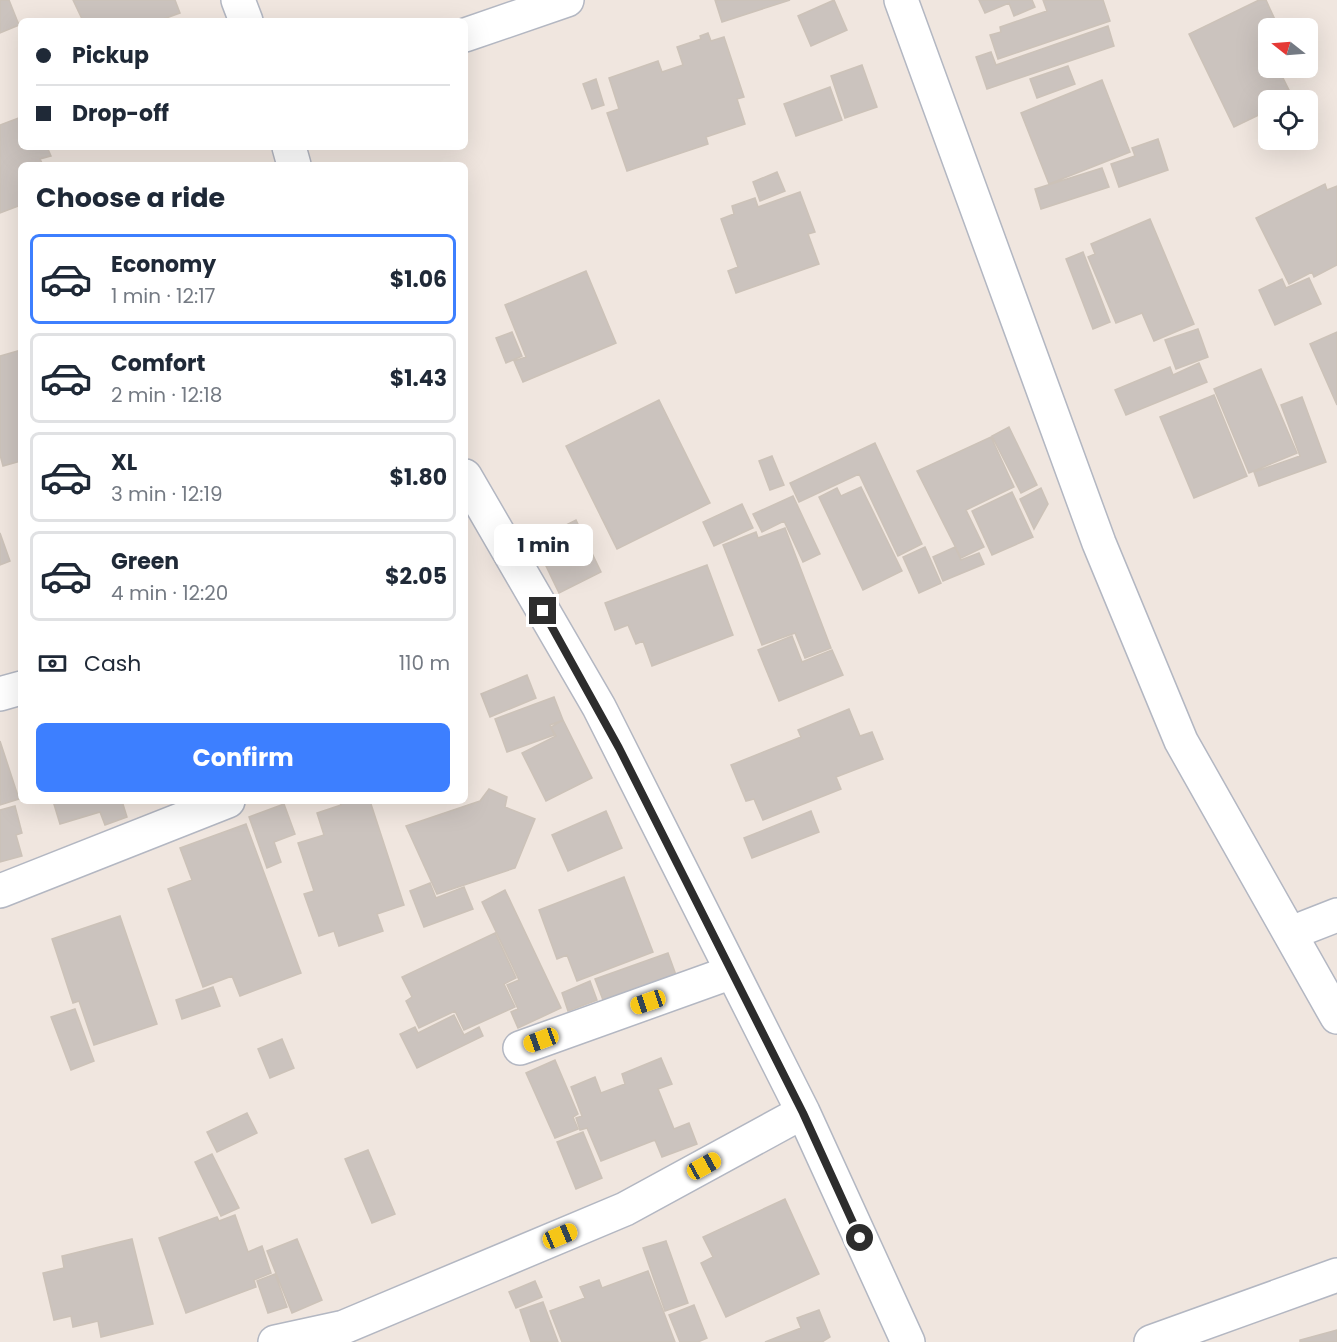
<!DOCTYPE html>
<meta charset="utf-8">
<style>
body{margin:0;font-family:Poppins,sans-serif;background:#f6f6f7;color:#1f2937;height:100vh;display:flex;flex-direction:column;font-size:22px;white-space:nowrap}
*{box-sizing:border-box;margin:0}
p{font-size:20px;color:#747a83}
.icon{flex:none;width:33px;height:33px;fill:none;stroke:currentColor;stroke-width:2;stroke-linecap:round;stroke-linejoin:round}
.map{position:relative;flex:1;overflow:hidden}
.side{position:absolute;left:18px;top:162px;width:450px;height:642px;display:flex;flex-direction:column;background:#fff;border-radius:9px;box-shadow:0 6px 24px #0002}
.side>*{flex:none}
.hud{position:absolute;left:18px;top:18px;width:450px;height:132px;border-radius:9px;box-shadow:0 6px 24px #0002;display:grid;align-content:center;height:132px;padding:0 18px;background:#fff}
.needle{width:39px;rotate:287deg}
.buttons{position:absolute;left:1258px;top:18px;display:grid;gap:12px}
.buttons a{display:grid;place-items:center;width:60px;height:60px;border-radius:9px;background:#fff;box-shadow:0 6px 24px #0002;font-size:30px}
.end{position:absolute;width:27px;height:27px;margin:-14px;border:8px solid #2d2d2d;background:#fff;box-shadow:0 0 0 3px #fff}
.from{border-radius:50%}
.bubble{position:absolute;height:42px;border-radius:9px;background:#fff;box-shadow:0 6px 24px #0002;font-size:20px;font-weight:700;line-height:42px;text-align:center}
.car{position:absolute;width:18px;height:36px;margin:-18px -9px;border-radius:8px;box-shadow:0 0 4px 2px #0007;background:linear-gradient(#f5c518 24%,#345 0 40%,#f5c518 0 76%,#345 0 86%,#f5c518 0)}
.hud b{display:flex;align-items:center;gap:21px;height:57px;font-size:22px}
.hud b+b{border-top:2px solid #e0e1e3}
.hud i{width:15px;height:15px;background:#1f2937}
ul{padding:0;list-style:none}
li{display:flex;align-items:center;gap:18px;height:90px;margin:0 12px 9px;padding:0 6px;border:3px solid #e0e1e3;border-radius:9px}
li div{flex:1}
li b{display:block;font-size:22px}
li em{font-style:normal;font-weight:700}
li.selected{border-color:#3d7fff}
li>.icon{width:54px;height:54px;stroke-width:1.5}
h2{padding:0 18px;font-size:27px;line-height:72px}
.pay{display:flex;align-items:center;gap:15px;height:66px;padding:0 18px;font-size:22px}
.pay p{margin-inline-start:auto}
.button{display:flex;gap:12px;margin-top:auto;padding:12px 18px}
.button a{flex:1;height:69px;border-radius:9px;background:#3d7fff;color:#fff;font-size:24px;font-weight:700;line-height:69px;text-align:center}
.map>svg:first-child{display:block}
</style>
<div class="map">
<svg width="1337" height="1342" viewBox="0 0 1337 1342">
<rect width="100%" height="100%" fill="#f0e6df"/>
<path fill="#cbc3be" stroke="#ccc2b8" stroke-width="1.5" d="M 0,0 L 9,0 L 19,25 L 0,33 Z
M 73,0 L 175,0 L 180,13 L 158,21 L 83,21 Z
M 715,0 L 790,0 L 722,22 Z
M 834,0 L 847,30 L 811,46 L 798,16 Z
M 979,0 L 1032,0 L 1035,7 L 1014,16 L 1009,3 L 985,13 Z
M 1043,0 L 1103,0 L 1110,21 L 998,59 L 990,35 L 1001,32 L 1000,27 L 1047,11 Z
M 1259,0 L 1266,0 L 1276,22 L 1259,30 L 1269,50 L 1269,68 L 1278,68 L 1293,98 L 1269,100 L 1269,110 L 1234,127 L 1189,34 Z
M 1108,26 L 1114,46 L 987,89 L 976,57 L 991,52 L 996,65 Z
M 708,33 L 711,41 L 724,37 L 744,97 L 737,99 L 745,124 L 706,137 L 708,144 L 627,171 L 607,113 L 619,109 L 609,78 L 658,61 L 662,72 L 683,65 L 677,47 L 701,39 L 700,36 Z
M 862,65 L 877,107 L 845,118 L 831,76 Z
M 1068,66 L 1075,84 L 1037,98 L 1030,79 Z
M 596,79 L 604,105 L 592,109 L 583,84 Z
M 1102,80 L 1130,152 L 1049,184 L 1021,113 Z
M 830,87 L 842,120 L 796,136 L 784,104 Z
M 21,117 L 21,147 L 47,147 L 51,156 L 40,159 L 43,165 L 21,165 L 21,205 L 0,213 L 0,125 Z
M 1158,139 L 1168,170 L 1119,187 L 1111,164 L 1135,156 L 1132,148 Z
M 1102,168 L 1109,187 L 1041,209 L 1035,189 Z
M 777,172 L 785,191 L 760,201 L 753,182 Z
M 1325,184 L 1327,190 L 1337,186 L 1337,265 L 1314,277 L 1312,272 L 1289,284 L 1256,218 Z
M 800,192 L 815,232 L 808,234 L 819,264 L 736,293 L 728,271 L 738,267 L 721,219 L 734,214 L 732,206 L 755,198 L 758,207 Z
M 1150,219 L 1194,324 L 1154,341 L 1142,313 L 1116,323 L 1088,257 L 1095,254 L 1091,244 Z
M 1083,252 L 1110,322 L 1093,329 L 1066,259 Z
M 586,271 L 616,343 L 523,382 L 514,361 L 526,357 L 505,305 Z
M 1309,278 L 1321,304 L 1275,325 L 1259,290 L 1282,279 L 1286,288 Z
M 1198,329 L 1208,357 L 1176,369 L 1165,340 Z
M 512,332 L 522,356 L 506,363 L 496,338 Z
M 1337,332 L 1337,405 L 1310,344 Z
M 21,350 L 21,461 L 3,466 L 0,455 L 0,356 Z
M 1199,363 L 1207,382 L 1126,415 L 1115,390 L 1170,367 L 1173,375 Z
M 1261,369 L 1297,453 L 1249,473 L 1214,389 Z
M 1214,395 L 1247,476 L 1194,498 L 1160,417 Z
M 1302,397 L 1326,462 L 1259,486 L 1254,472 L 1300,456 L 1281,405 Z
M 659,400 L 710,503 L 617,549 L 566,446 Z
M 1009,427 L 1037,485 L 1021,493 L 992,436 Z
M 991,437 L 1014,487 L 966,510 L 984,547 L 961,558 L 917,471 Z
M 875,443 L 922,544 L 898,556 L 859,474 L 799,502 L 790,483 Z
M 772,456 L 784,485 L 770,490 L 759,461 Z
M 861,487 L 902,571 L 863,590 L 819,497 L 837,488 L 841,496 Z
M 1041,488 L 1048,504 L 1034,529 L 1020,499 Z
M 1012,492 L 1033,537 L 992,555 L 972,511 Z
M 793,496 L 820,554 L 803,562 L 784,521 L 762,532 L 753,514 Z
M 742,504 L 753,528 L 714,546 L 703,522 Z
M 576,520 L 601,572 L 559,593 L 534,541 Z
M 785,528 L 831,648 L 805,658 L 795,633 L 762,645 L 723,545 L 756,532 L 758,538 Z
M 0,533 L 10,561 L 0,565 Z
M 925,547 L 941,583 L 919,593 L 903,557 Z
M 955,547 L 961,560 L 979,553 L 984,564 L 943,581 L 933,557 Z
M 707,565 L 733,635 L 652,666 L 643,641 L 636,644 L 628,625 L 615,630 L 605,603 Z
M 792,636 L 802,662 L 832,650 L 843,675 L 779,701 L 758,650 Z
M 527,675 L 536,698 L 490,717 L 481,694 Z
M 554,697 L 563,720 L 550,725 L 554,735 L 507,752 L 495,719 Z
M 849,709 L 860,736 L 872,732 L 883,759 L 836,777 L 841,789 L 763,820 L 754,799 L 746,801 L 731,765 L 801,737 L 798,730 Z
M 563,720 L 592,778 L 546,801 L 522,753 L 556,736 L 551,727 Z
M 0,741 L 19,799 L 0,805 Z
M 489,789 L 507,797 L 505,807 L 535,819 L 515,868 L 437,894 L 406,826 L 480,801 Z
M 53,801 L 122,801 L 127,817 L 105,825 L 100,812 L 60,824 Z
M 339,801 L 370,801 L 404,905 L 377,914 L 383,931 L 339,946 L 334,931 L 319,936 L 304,894 L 314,891 L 298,843 L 324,835 L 317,813 L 341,805 Z
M 284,804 L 295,834 L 274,842 L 281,862 L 267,868 L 249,817 Z
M 15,806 L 22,833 L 16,835 L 22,856 L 0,862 L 0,810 Z
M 606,811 L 622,848 L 568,871 L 552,835 Z
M 811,811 L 819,832 L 752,858 L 744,838 Z
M 246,824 L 301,973 L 240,996 L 232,976 L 203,987 L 168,889 L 192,880 L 180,848 Z
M 624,877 L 653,952 L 577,981 L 567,955 L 557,959 L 539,910 Z
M 430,883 L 436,898 L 464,887 L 473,909 L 424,927 L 410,891 Z
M 505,890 L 561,1008 L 518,1028 L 511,1012 L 518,1009 L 507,985 L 519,980 L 482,902 Z
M 120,916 L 157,1024 L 94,1045 L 79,1001 L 73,1003 L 52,939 Z
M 495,933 L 516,978 L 504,984 L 515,1007 L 464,1030 L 455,1011 L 419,1028 L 406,1001 L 412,997 L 402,977 Z
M 668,953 L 676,975 L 603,1000 L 595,979 Z
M 590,981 L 597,1000 L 568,1011 L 562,993 Z
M 213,987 L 220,1006 L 182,1019 L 176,1000 Z
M 75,1009 L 94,1061 L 71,1070 L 51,1017 Z
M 454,1015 L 464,1035 L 479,1027 L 483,1036 L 417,1068 L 400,1034 L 415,1027 L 418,1033 Z
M 282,1039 L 294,1068 L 270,1078 L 258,1049 Z
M 661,1058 L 672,1084 L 658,1089 L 674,1129 L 689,1123 L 697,1144 L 662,1157 L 655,1140 L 601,1161 L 587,1128 L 580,1130 L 576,1118 L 582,1116 L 571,1087 L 595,1077 L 601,1093 L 625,1084 L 622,1074 Z
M 555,1060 L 578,1114 L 573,1117 L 578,1129 L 555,1138 L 526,1073 Z
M 247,1113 L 257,1133 L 217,1152 L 207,1132 Z
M 583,1132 L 602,1178 L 576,1189 L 557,1142 Z
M 368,1150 L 395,1214 L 372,1223 L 345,1159 Z
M 212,1154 L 239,1208 L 221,1216 L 195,1162 Z
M 785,1199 L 819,1274 L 726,1317 L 701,1263 L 713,1257 L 703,1237 Z
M 235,1215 L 248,1252 L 262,1246 L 271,1273 L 254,1280 L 256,1287 L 186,1313 L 159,1238 L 217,1217 L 219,1221 Z
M 132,1239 L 153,1324 L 101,1337 L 98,1321 L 73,1327 L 71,1316 L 54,1320 L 43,1273 L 64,1268 L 62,1256 Z
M 297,1239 L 322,1300 L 292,1313 L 267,1251 Z
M 666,1241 L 688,1303 L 665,1311 L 643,1248 Z
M 648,1271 L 675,1342 L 562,1342 L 550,1311 L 585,1298 L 580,1287 L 599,1280 L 602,1288 Z
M 275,1274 L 287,1307 L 268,1313 L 257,1281 Z
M 535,1281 L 542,1297 L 516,1308 L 509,1292 Z
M 543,1302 L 558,1342 L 531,1342 L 520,1310 Z
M 694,1305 L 707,1338 L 698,1342 L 680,1342 L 669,1315 Z
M 819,1310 L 830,1337 L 822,1342 L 765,1342 L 801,1328 L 797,1318 Z
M 1337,1330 L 1337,1342 L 1300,1342 L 1300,1340 Z"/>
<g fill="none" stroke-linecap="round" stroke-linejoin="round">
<g stroke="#b3b7c2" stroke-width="36">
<path id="minor" d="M 238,0 L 246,21
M 901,0 L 1099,543 L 1181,741 L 1337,1017
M 465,35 L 567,0
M 289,147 L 294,165
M 465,476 L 599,707 L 803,1112 L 908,1342
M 0,694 L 21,688
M 0,891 L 228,801
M 1291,933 L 1337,915
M 520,1048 L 732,972
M 275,1342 L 344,1327 L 625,1209 L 803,1112
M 1151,1342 L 1337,1275"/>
</g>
<use href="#minor" stroke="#fff" stroke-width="33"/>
</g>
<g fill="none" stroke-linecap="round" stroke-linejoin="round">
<path stroke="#2d2d2d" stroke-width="8" d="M 543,611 L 619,748 L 803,1113 L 860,1238"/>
</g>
</svg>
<div class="buttons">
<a><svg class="needle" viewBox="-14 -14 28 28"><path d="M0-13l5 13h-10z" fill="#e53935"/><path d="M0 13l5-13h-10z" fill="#747a83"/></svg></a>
<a><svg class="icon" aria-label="locate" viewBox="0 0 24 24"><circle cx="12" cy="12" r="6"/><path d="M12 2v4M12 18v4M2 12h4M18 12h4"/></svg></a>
</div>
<i class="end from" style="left:860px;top:1238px"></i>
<i class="end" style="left:543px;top:611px"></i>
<div class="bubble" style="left:494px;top:524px;width:99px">1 min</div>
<i class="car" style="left:648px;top:1002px;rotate:251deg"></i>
<i class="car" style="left:541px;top:1040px;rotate:250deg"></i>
<i class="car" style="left:704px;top:1166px;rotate:61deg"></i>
<i class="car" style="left:560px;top:1236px;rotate:67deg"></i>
<div class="hud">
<b><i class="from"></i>Pickup</b>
<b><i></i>Drop-off</b>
</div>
<section class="side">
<h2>Choose a ride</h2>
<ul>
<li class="selected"><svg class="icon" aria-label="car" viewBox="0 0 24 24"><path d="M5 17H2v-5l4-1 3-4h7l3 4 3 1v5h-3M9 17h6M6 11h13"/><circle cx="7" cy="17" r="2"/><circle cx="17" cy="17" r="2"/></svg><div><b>Economy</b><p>1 min · 12:17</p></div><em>$1.06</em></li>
<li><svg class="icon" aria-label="car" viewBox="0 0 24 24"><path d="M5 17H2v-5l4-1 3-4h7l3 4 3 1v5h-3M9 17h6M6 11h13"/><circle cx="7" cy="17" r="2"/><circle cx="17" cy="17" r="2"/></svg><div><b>Comfort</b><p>2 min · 12:18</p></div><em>$1.43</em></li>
<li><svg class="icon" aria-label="car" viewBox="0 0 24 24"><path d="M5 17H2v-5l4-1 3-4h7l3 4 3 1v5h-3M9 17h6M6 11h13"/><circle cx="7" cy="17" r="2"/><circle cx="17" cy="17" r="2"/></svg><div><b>XL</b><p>3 min · 12:19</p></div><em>$1.80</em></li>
<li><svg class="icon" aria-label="car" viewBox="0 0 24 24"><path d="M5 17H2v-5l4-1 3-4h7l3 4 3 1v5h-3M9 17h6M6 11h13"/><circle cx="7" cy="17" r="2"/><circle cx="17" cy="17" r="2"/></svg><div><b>Green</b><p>4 min · 12:20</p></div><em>$2.05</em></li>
</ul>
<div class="pay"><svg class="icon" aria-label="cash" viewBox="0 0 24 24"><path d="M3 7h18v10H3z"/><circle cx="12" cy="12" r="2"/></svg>Cash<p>110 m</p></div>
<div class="button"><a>Confirm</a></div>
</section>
</div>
